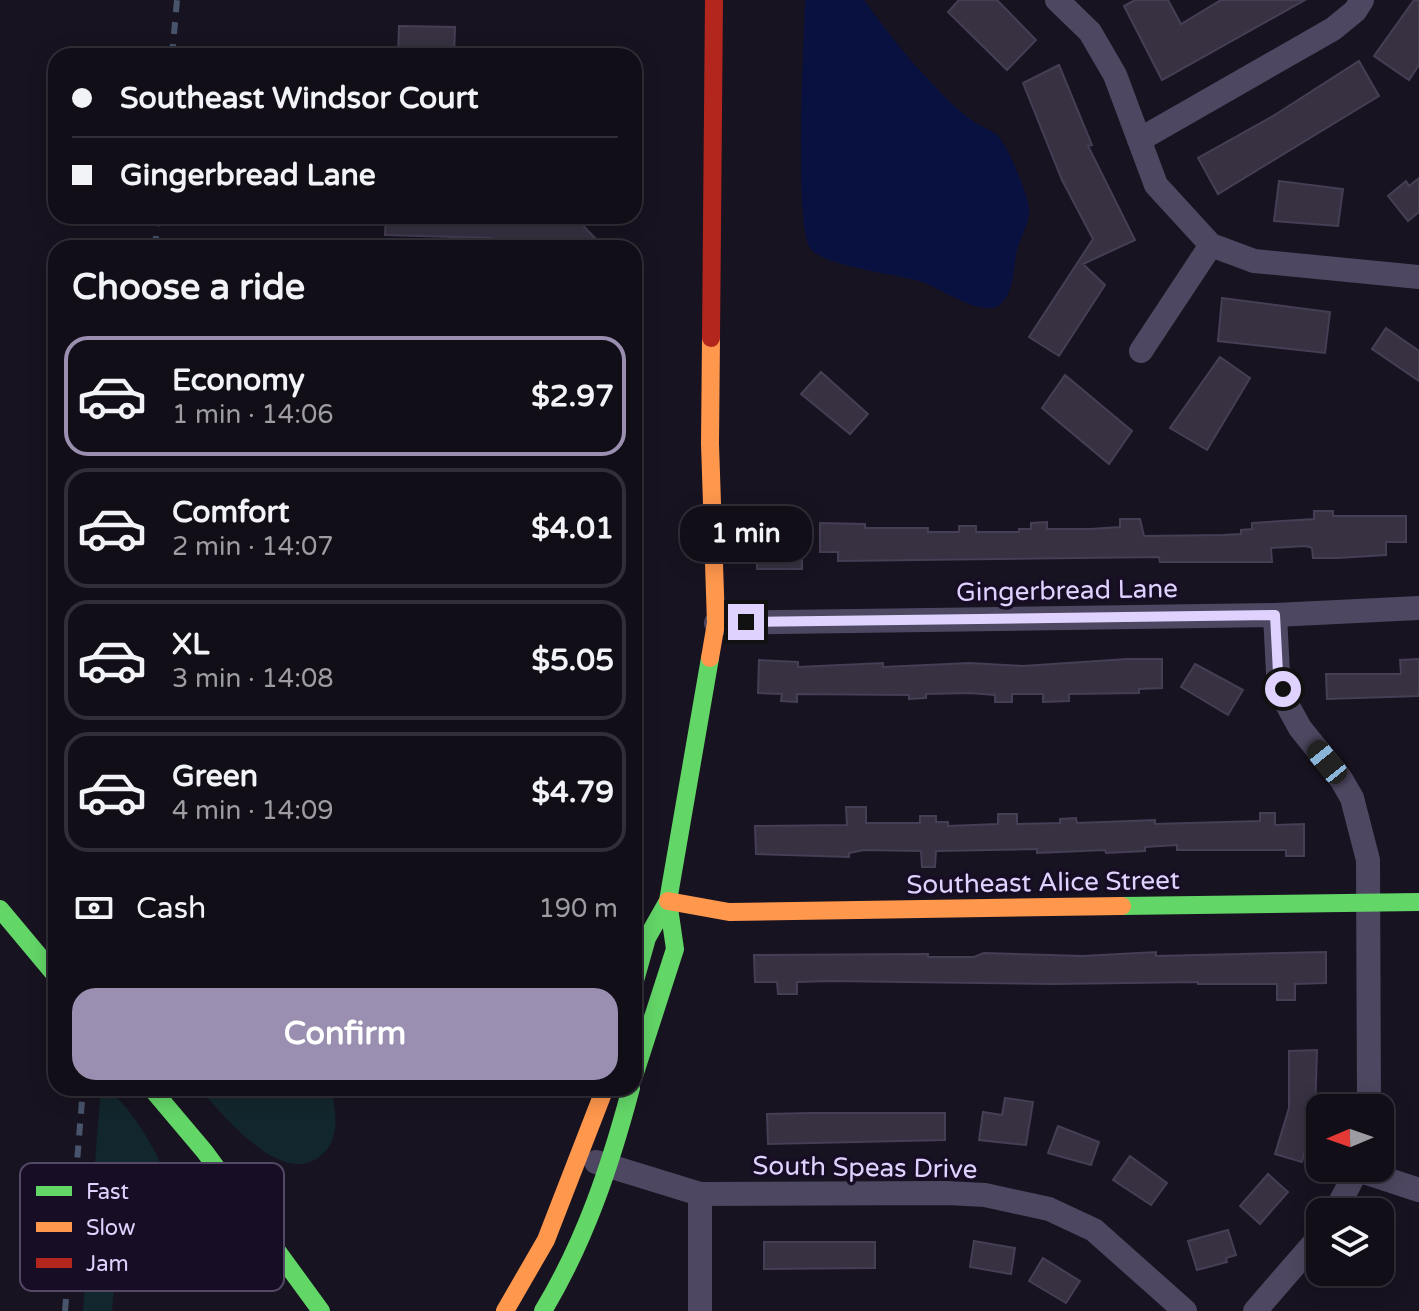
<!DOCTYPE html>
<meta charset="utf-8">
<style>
body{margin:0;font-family:"Varela Round",sans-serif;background:#1f1c25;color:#f1f3f6;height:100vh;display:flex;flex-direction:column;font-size:30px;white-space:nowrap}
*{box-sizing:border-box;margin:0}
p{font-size:26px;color:#9c9ca2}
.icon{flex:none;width:44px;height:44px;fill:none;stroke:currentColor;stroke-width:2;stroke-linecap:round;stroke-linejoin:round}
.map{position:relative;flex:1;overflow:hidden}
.sheet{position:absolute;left:48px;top:240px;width:594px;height:856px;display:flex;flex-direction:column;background:#120e18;border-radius:24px;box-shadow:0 4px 20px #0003,0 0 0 2px #312e37}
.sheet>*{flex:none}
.hud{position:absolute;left:48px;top:48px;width:594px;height:176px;border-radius:24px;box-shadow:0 4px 20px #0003,0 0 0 2px #312e37;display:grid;align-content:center;height:176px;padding:0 24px;background:#120e18}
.needle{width:52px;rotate:268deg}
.tools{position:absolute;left:1306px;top:1094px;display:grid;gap:16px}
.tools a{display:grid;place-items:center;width:88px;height:88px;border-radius:16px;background:#120e18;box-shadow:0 4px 20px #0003,0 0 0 2px #312e37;font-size:40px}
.end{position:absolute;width:36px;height:36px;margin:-18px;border:10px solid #e0d2ff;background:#111;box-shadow:0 0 0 4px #111}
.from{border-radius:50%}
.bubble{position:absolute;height:56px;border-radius:24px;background:#120e18;box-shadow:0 4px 20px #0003,0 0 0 2px #312e37;font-size:26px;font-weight:700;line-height:56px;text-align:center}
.car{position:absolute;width:24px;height:48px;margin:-24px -12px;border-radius:10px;box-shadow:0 0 6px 2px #0007;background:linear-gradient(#222 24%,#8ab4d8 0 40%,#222 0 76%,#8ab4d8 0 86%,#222 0)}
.hud b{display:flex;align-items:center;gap:28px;height:76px;font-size:30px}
.hud b+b{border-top:2px solid #312e37}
.hud i{width:20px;height:20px;background:#f1f3f6}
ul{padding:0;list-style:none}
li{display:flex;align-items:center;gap:24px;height:120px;margin:0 16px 12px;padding:0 8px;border:4px solid #312e37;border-radius:24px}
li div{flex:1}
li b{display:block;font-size:30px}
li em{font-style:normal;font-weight:700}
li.on{border-color:#9a8fb1}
li>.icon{width:72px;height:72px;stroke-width:1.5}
h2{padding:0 24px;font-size:36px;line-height:96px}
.pay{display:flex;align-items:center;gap:20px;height:88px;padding:0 24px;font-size:30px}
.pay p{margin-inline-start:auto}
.cta{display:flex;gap:16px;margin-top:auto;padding:16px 24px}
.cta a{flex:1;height:92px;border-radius:24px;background:#9a8fb1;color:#fff;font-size:32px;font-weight:700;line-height:92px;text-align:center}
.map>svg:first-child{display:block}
</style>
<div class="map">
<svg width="1419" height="1311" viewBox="0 0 1419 1311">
<rect width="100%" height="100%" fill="#181320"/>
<path fill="#12272d" d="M 101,1088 C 119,1088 156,1149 162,1167 C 166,1179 168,1192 171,1205 L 157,1230 L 114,1288 L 112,1311 L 83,1311 Z
M 198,1088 L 332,1088 C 335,1112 342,1141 319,1157 C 279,1187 223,1113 198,1088 Z"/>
<path fill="#091141" d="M 805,0 L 864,0 C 884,27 905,56 929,80 C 943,95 957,110 973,121 C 981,127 993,130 999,137 C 1010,151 1019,176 1025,192 C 1035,219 1024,226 1017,250 C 1013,266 1015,296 998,306 C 980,317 937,286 919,281 C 896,274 822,266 810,248 C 794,225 804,39 805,0 Z"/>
<path fill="#383142" stroke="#463e54" stroke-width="2" d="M 959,0 L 997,0 L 1036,40 L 1007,70 L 948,12 Z
M 1135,0 L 1168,0 L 1181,24 L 1221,0 L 1305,0 L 1162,80 L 1124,6 Z
M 1414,0 L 1419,0 L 1419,65 L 1409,80 L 1374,56 Z
M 399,26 L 455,27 L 454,56 L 398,56 Z
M 1359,61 L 1379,96 L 1218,194 L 1198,158 L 1273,116 Z
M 1059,65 L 1092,145 L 1088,146 L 1135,240 L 1083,264 L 1105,285 L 1059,356 L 1029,337 L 1093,239 L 1062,180 L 1023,83 Z
M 1419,178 L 1419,212 L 1408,221 L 1388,196 L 1406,181 L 1409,186 Z
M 1279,181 L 1343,189 L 1338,226 L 1274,221 Z
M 386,216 L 474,216 L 474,220 L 510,221 L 516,216 L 574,216 L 595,238 L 584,248 L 480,248 L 491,238 L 385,235 Z
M 1222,298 L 1330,312 L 1325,353 L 1218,341 Z
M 1386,328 L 1419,351 L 1419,381 L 1372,349 Z
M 1220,357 L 1250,378 L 1207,450 L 1170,428 Z
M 821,372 L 868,414 L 850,434 L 801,394 Z
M 1065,375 L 1132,431 L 1109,464 L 1042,408 Z
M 1314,511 L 1333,511 L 1333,516 L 1406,516 L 1406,542 L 1386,542 L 1386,555 L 1338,558 L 1313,558 L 1312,548 L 1306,546 L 1271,548 L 1272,562 L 1160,562 L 1159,557 L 838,561 L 838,552 L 820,552 L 820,523 L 865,524 L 865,528 L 928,528 L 928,532 L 959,532 L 959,526 L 976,526 L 976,532 L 1019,532 L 1019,529 L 1031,529 L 1031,523 L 1047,522 L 1047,529 L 1090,529 L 1120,527 L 1120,519 L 1140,519 L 1144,536 L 1223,535 L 1241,534 L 1241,530 L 1252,529 L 1252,523 L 1314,519 Z
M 802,537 L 802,569 L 757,569 L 756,538 Z
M 1127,659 L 1162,659 L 1162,688 L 1139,689 L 1139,693 L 1069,694 L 1069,701 L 1043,702 L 1043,694 L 1012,694 L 1012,702 L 995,702 L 995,695 L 970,693 L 926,694 L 926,698 L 909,699 L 909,695 L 797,694 L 797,702 L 781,701 L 782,694 L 758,693 L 759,660 L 798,662 L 798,667 L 883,663 L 883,667 L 970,663 L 1023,666 Z
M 1419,659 L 1419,696 L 1327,699 L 1326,674 L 1401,674 L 1400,660 Z
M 1195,664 L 1243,690 L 1228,715 L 1181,687 Z
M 846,807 L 866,807 L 866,823 L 920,823 L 920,816 L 936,816 L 936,822 L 948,822 L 948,826 L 998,824 L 998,814 L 1017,814 L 1017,824 L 1060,823 L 1060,819 L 1076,818 L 1077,823 L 1155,820 L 1155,824 L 1260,821 L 1260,813 L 1275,813 L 1275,825 L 1304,824 L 1304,856 L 1286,856 L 1286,850 L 1177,850 L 1177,845 L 1145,847 L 1145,851 L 1106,853 L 1105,850 L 1037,853 L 1037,849 L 936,851 L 935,867 L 922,867 L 921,851 L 864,850 L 849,853 L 849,857 L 756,854 L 755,826 L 847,825 Z
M 1156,952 L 1156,956 L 1326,952 L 1326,983 L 1295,984 L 1295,1000 L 1277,1000 L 1277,984 L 1198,984 L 1198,982 L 1054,984 L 831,981 L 797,982 L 797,994 L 778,994 L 777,982 L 755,982 L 754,955 L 928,954 L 928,957 L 974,957 L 984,953 L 1083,956 Z
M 1317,1050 L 1315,1113 L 1302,1162 L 1275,1154 L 1289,1108 L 1289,1051 Z
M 1005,1098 L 1033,1102 L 1026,1145 L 979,1140 L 983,1112 L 1002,1115 Z
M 811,1113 L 945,1113 L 945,1140 L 768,1144 L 767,1114 Z
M 1058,1126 L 1099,1142 L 1091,1165 L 1048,1153 Z
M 1130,1156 L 1167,1183 L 1151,1205 L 1113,1180 Z
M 1268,1174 L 1288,1192 L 1260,1224 L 1240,1206 Z
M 1228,1230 L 1236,1255 L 1226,1258 L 1227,1262 L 1197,1270 L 1188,1241 Z
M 974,1241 L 1015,1248 L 1011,1274 L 970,1267 Z
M 764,1242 L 875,1242 L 875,1268 L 764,1269 Z
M 1043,1258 L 1080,1281 L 1066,1303 L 1029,1281 Z"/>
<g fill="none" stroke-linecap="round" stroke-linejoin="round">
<path stroke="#4e4761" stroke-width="24" d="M 1057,0 L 1090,32 L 1115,75 L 1156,185 L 1211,245 L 1254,261 L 1419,277
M 1139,140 L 1333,29 L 1355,11 L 1362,0
M 1141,351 L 1211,245
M 1275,615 L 1278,673 L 1288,706 L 1300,728 L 1341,779 L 1352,798 L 1368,860 L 1369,1108
M 716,623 L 1275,615 L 1419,608
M 596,1162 L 700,1194 L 947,1193 L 985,1195 L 1049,1209 L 1094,1230 L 1185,1311
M 1358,1170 L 1419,1190
M 1335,1212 L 1358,1168
M 700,1311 L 700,1194
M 1255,1311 L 1320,1236"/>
<path stroke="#63d668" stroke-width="18" d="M 1122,906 L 1419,902
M 0,909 L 56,976
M 634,984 L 647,938 L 668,901
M 634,1076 L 675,949 L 668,901 L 710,658
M 151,1088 L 205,1152 L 321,1311
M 543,1311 C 585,1241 610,1167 631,1088"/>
<path stroke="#ff974d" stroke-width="18" d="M 710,658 L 716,623 L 710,444 L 711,338
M 668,901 L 729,912 L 1122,906
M 505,1311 L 546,1240 L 605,1088"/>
<path stroke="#b3261e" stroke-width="18" d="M 711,338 L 714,0"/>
<path stroke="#47546c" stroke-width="6" stroke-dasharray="12 10" stroke-linecap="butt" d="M 172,56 L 177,0
M 155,248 L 158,216
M 65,1311 L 83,1088"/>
</g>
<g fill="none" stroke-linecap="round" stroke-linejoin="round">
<path stroke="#e0d2ff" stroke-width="10" d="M 746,622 L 1275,615 L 1278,673 L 1283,689"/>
</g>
<g text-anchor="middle" stroke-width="7" stroke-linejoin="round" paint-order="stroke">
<g font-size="26" fill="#e0d2ff" stroke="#170e25">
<text transform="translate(1067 590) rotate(-1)" y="9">Gingerbread Lane</text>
<text transform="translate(1043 882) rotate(-1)" y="9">Southeast Alice Street</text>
<text transform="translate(865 1167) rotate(1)" y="9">South Speas Drive</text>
</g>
</g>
<rect x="20" y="1163" width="264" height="128" rx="12" fill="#170e25" stroke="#534966" stroke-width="2"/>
<rect x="36" y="1186" width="36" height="10" fill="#63d668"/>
<rect x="36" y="1222" width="36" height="10" fill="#ff974d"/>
<rect x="36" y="1258" width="36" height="10" fill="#b3261e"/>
<g font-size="22" fill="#e0d2ff">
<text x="86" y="1199">Fast</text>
<text x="86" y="1235">Slow</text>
<text x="86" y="1271">Jam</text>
</g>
</svg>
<div class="tools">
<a><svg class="needle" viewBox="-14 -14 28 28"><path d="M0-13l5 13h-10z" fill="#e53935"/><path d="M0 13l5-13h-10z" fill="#9c9ca2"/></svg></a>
<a><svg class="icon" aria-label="layers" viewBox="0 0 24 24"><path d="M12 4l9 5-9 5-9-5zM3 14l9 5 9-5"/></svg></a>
</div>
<i class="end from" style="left:1283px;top:689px"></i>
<i class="end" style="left:746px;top:622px"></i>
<div class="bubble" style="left:680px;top:506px;width:132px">1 min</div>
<i class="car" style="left:1327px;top:762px;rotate:321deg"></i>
<div class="hud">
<b><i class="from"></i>Southeast Windsor Court</b>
<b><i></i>Gingerbread Lane</b>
</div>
<section class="sheet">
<h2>Choose a ride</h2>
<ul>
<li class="on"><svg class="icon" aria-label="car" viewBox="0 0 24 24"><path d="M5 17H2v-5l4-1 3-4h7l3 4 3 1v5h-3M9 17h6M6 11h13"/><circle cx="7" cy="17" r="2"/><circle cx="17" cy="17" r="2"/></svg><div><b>Economy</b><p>1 min · 14:06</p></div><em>$2.97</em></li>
<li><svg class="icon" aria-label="car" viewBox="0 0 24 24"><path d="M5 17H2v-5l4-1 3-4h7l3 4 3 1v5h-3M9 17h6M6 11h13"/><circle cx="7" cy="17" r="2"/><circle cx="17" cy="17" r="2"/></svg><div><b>Comfort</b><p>2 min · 14:07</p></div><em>$4.01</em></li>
<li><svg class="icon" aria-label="car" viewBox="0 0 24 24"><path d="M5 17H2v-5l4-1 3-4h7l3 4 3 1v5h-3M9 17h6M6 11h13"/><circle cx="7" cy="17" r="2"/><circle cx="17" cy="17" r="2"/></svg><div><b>XL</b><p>3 min · 14:08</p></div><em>$5.05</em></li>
<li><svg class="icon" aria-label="car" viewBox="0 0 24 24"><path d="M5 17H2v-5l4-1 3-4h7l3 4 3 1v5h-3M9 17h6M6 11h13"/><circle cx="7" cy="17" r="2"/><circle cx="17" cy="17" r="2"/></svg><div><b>Green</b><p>4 min · 14:09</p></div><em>$4.79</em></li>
</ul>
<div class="pay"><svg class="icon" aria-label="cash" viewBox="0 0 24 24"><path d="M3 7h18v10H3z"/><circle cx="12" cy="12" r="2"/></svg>Cash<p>190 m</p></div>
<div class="cta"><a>Confirm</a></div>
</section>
</div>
